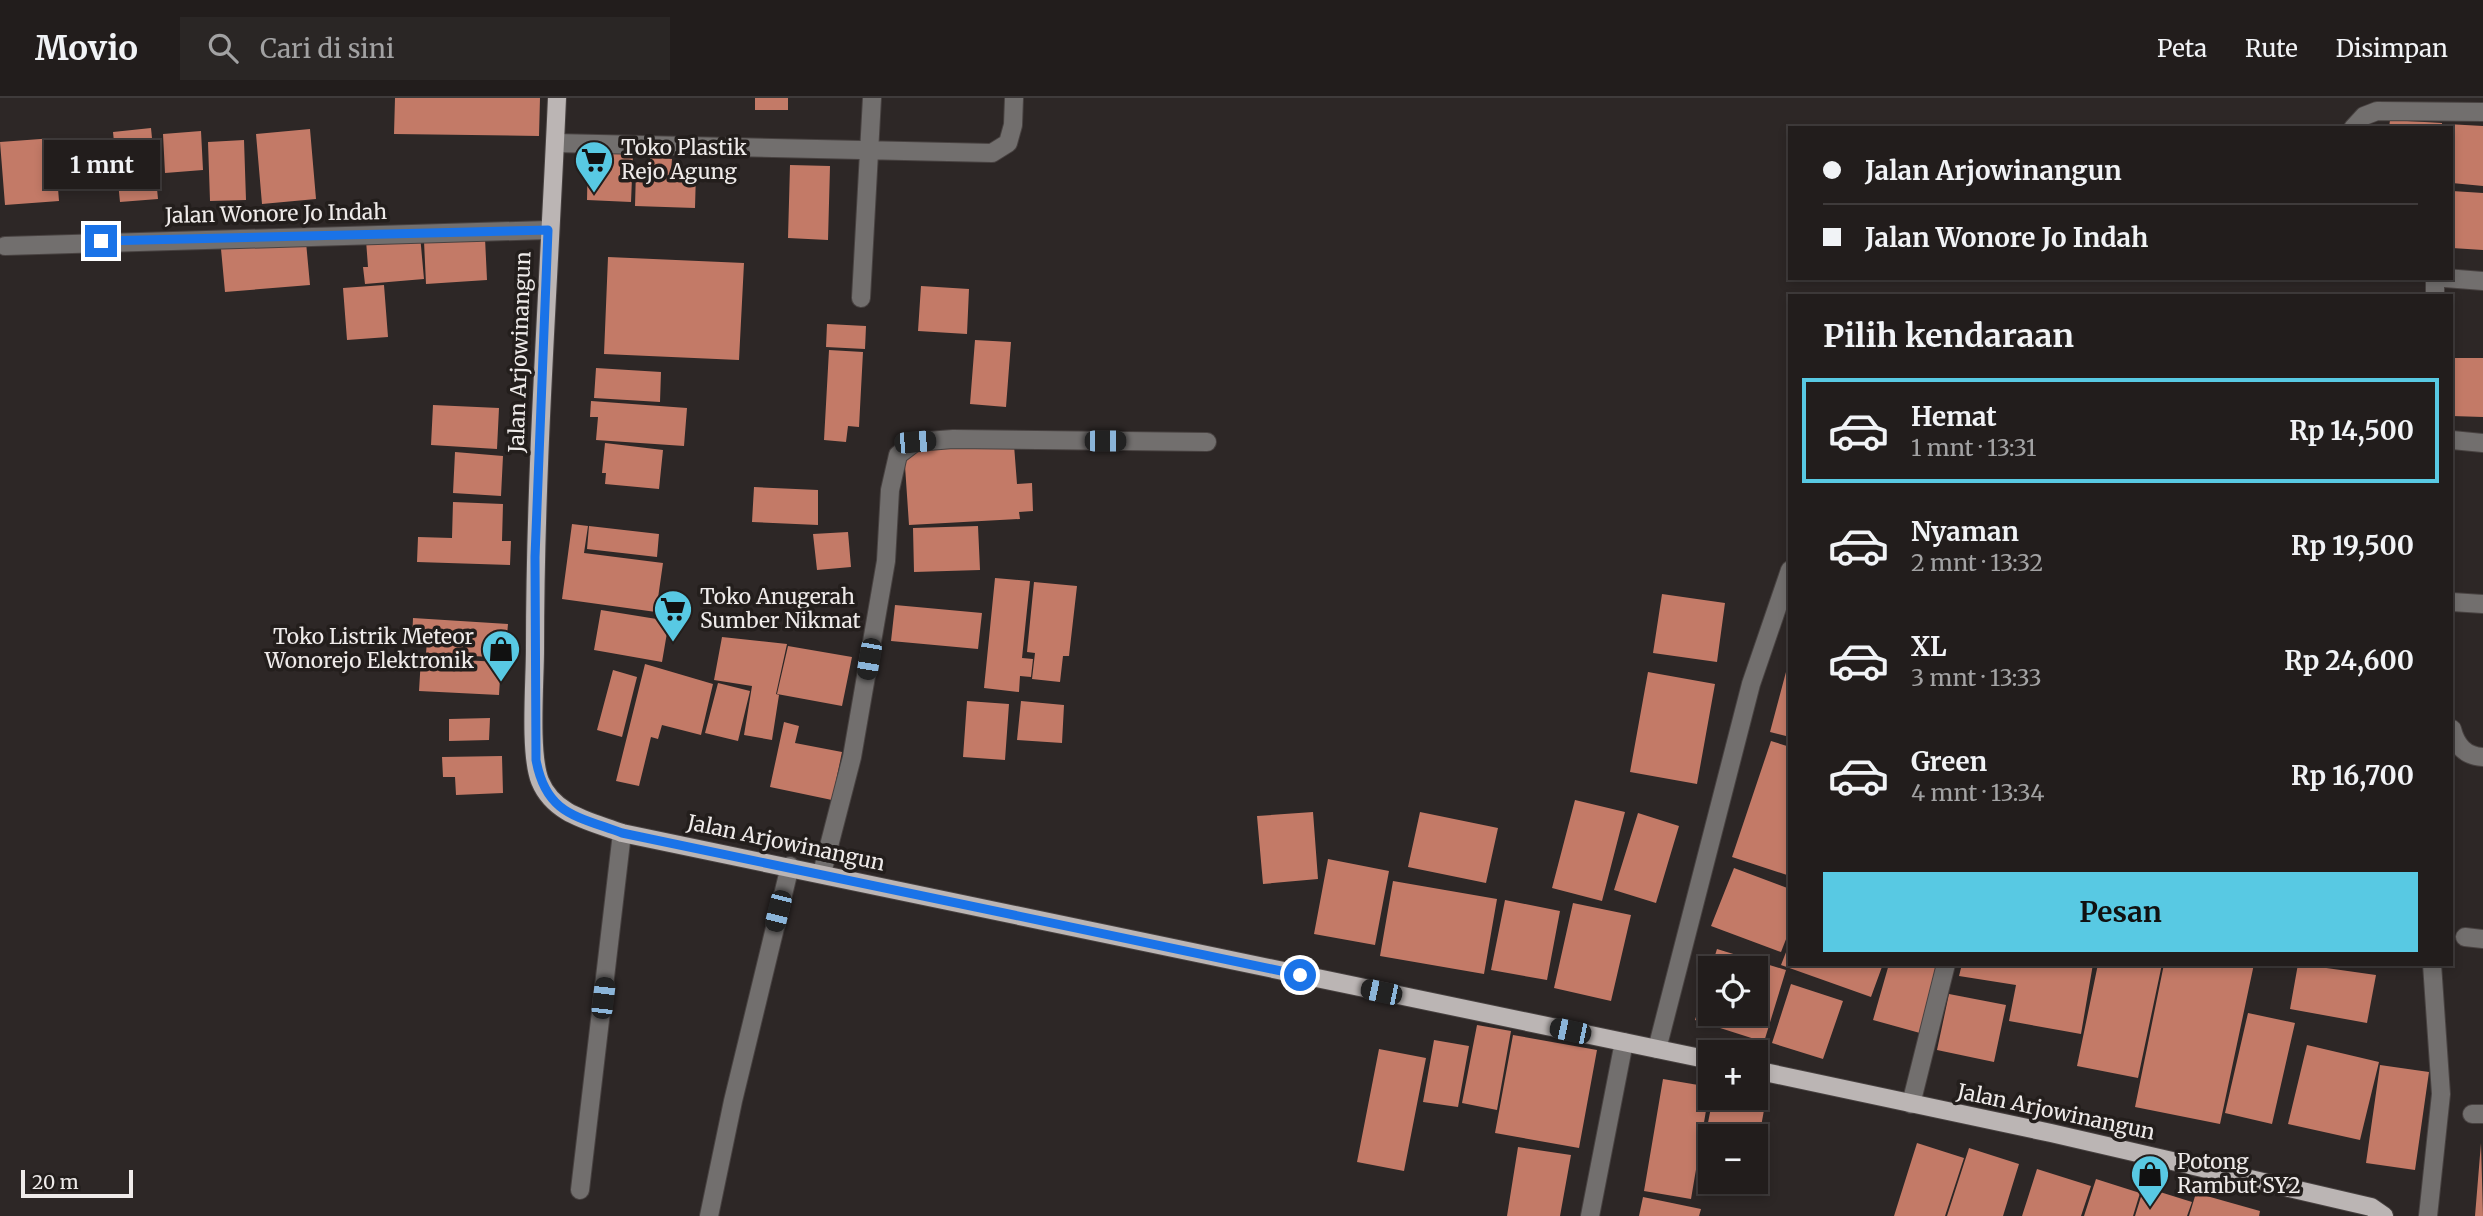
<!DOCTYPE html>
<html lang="id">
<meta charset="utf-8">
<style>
body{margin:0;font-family:Merriweather,serif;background:#2a2625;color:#f1f3f6;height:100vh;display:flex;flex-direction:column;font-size:26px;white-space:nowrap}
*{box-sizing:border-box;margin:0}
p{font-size:23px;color:#a2a2a3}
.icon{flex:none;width:38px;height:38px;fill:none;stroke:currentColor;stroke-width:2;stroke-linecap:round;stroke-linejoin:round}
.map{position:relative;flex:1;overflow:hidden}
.side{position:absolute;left:1788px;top:196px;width:665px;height:672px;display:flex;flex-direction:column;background:#221d1c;border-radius:0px;box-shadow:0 4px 10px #0003,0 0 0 2px #3f3b3b}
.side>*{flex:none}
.top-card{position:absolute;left:1788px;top:28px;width:665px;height:154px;border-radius:0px;box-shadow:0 4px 10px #0003,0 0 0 2px #3f3b3b;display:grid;align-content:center;height:154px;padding:0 35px;background:#221d1c}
.controls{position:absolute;left:1698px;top:858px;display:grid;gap:14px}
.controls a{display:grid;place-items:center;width:70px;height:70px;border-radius:0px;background:#221d1c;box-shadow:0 4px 10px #0003,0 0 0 2px #3f3b3b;font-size:35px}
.scale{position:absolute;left:21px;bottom:18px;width:112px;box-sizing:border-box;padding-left:7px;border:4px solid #efebea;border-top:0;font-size:19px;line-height:24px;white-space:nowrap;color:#efebea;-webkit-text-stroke:5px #231e1c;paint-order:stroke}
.end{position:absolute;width:32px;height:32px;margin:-16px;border:9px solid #1a73e8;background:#fff;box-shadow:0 0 0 4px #fff}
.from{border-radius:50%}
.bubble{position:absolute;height:49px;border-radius:0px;background:#221d1c;box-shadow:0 4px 10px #0003,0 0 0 2px #3f3b3b;font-size:23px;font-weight:700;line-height:49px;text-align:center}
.car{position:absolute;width:21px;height:42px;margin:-21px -10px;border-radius:9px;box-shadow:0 0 5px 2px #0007;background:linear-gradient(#222 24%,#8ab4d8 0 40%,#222 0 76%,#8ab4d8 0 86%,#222 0)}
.top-card b{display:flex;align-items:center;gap:24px;height:66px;font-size:26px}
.top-card b+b{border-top:2px solid #3f3b3b}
.top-card i{width:18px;height:18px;background:#f1f3f6}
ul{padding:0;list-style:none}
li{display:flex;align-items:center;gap:21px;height:105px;margin:0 14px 10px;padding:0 21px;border:4px solid transparent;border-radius:0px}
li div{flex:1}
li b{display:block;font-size:26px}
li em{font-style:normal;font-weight:700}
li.current{border-color:#58c9e3}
li>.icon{width:63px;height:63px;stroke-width:1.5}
h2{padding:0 35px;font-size:32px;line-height:84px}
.action{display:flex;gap:14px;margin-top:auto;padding:14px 35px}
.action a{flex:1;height:80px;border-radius:0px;background:#58c9e3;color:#111;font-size:28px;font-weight:700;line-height:80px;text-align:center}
header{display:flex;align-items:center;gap:42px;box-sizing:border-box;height:98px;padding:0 35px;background:#221d1c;border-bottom:2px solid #3f3b3b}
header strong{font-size:33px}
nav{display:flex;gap:38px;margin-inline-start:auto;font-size:24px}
.search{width:490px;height:63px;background:#2a2625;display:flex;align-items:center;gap:18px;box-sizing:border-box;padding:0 24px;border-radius:0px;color:#a2a2a3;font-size:26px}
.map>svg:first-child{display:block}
</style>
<header>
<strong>Movio</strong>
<div class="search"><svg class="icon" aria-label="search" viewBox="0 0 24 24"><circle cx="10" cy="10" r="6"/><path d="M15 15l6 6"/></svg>Cari di sini</div>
<nav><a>Peta</a><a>Rute</a><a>Disimpan</a></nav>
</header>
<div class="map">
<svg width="2483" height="1118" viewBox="0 0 2483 1118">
<rect width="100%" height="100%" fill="#2d2726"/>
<path fill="#c37a67" d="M 395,0 L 540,0 L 539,38 L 394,36 Z
M 755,0 L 788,0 L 788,12 L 755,12 Z
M 2390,22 L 2442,25 L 2442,30 L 2389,30 Z
M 2447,26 L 2483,28 L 2483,88 L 2452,85 L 2452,30 L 2447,30 Z
M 151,30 L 158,101 L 120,104 L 113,34 Z
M 310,31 L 316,101 L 262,106 L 256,36 Z
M 201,33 L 203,72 L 165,75 L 163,36 Z
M 54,40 L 59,103 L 5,107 L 0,44 Z
M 244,42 L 246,102 L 210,103 L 208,44 Z
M 588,55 L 633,56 L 631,104 L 587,102 Z
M 650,60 L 672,61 L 671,73 L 696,74 L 695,110 L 635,108 L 636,72 L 650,72 Z
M 790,67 L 830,68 L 828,142 L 788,140 Z
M 2452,93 L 2483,95 L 2483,152 L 2452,150 Z
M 420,137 L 424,181 L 365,186 L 363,169 L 368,169 L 366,142 Z
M 485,140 L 487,182 L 426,186 L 424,143 Z
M 306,144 L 310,187 L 225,194 L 221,151 Z
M 608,159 L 744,165 L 739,262 L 604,256 Z
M 384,187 L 388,239 L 347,242 L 343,190 Z
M 921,188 L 969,191 L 967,236 L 918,233 Z
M 827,226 L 866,228 L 865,251 L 826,249 Z
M 975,242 L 1011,244 L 1006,309 L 970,306 Z
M 829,252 L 863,254 L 859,329 L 848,328 L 846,344 L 824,342 Z
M 2452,260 L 2483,260 L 2483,319 L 2452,318 Z
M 596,270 L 661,274 L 660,304 L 594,300 Z
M 591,303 L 687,310 L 684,348 L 596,342 L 598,319 L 590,319 Z
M 433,307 L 499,310 L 497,351 L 431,347 Z
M 605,345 L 663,352 L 659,391 L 605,386 L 606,375 L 602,375 Z
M 1014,347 L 1017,386 L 1032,385 L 1033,413 L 1019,414 L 1020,421 L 909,427 L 904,353 Z
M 455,354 L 503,358 L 501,398 L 453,395 Z
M 754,389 L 818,392 L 818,427 L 752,424 Z
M 453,404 L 503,406 L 502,443 L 511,443 L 510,467 L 417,464 L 418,439 L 452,440 Z
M 572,426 L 588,428 L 584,455 L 663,465 L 656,514 L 562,501 Z
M 589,428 L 659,436 L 657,459 L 587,451 Z
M 978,428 L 980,472 L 914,474 L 913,430 Z
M 848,434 L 851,469 L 817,472 L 813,436 Z
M 995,480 L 1030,483 L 1022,560 L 1033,561 L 1031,579 L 1020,578 L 1019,594 L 984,590 Z
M 1034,484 L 1077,488 L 1069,558 L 1063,558 L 1060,584 L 1032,581 L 1035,555 L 1027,554 Z
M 1662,496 L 1725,505 L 1717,564 L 1653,555 Z
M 895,507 L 982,515 L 978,551 L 891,543 Z
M 601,512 L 669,523 L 662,564 L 594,552 Z
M 413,520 L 508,526 L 505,560 L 426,555 L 427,544 L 412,543 Z
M 722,539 L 787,546 L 776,596 L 779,597 L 772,642 L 744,637 L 752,588 L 714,582 Z
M 788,548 L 852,559 L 842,608 L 777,596 Z
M 421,560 L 501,564 L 499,597 L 419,593 Z
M 645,566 L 713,586 L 701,637 L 662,627 L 658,641 L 651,639 L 639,688 L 616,683 Z
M 613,572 L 637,579 L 622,639 L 597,632 Z
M 1648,574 L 1715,586 L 1697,686 L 1630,674 Z
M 1786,574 L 1790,575 L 1790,639 L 1770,634 Z
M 718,585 L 750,593 L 738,643 L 705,635 Z
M 967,603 L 1009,606 L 1005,662 L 963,659 Z
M 1021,603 L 1064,607 L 1062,645 L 1017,642 Z
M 490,620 L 489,642 L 449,643 L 449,621 Z
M 784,624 L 799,628 L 795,645 L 842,654 L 832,702 L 770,689 Z
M 1771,643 L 1790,649 L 1790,778 L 1732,759 Z
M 502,658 L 503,695 L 456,697 L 455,679 L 443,679 L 442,659 Z
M 1575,702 L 1625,714 L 1602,803 L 1552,790 Z
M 1313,714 L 1318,781 L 1263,786 L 1257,718 Z
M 1420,714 L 1498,730 L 1486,785 L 1408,769 Z
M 1638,715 L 1679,728 L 1656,805 L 1614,792 Z
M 1328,761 L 1389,773 L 1375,847 L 1314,836 Z
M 1734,770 L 1790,791 L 1790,831 L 1781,854 L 1711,828 Z
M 1393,783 L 1497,801 L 1484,876 L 1380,858 Z
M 1505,802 L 1560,813 L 1547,882 L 1491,872 Z
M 1573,805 L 1631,817 L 1611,903 L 1554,890 Z
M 1790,844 L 1790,866 L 1883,866 L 1871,899 L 1781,867 Z
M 1717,851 L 1786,872 L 1764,944 L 1695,922 L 1709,877 L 1710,915 L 1755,915 L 1755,870 L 1711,870 Z
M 1889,866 L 1939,866 L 1920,935 L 1873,922 Z
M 1962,866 L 2093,866 L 2081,936 L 2009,923 L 2016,887 L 1959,878 Z
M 2098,866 L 2162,866 L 2138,980 L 2077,968 Z
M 2164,866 L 2254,866 L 2220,1026 L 2135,1009 Z
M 2298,866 L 2376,877 L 2367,925 L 2290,911 Z
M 1791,886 L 1843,903 L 1823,961 L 1772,945 Z
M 1949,896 L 2006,907 L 1994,964 L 1937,952 Z
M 2248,915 L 2295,925 L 2272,1026 L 2225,1015 Z
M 1477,927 L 1511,933 L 1497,1012 L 1462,1005 Z
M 1513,937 L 1597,952 L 1579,1050 L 1495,1035 Z
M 1434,942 L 1469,948 L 1458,1009 L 1423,1004 Z
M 2307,947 L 2379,964 L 2360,1042 L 2288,1026 Z
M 1379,951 L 1426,960 L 1404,1073 L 1357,1064 Z
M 2380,967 L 2429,974 L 2415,1072 L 2366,1065 Z
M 1663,981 L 1710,989 L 1691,1101 L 1644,1093 Z
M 1755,993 L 1767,996 L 1757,1050 L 1755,1038 L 1710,1038 L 1710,1084 L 1697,1081 L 1713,999 L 1755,999 Z
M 1917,1045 L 1964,1060 L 1945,1118 L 1894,1118 Z
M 2481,1045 L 2483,1118 L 2475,1118 Z
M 1518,1049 L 1571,1057 L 1560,1118 L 1507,1118 Z
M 1969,1050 L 2019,1066 L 2003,1118 L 1947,1118 Z
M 2037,1071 L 2091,1088 L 2081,1118 L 2022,1118 Z
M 2096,1081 L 2140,1095 L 2133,1118 L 2084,1118 Z
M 1715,1083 L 1750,1083 L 1749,1091 Z
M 2144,1089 L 2192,1104 L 2187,1118 L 2135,1118 Z
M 2196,1095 L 2260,1113 L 2259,1118 L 2189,1118 Z
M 1643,1099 L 1701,1111 L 1699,1118 L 1639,1118 Z"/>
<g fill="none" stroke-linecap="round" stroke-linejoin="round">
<g stroke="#484241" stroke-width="20">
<path id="minor" d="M 2353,30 L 2364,18 L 2377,13 L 2483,14
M 555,45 L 992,55 L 1008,45 L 1013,27 L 1014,0
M 5,148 L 548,132
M 2435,180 L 2435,198
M 2445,180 L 2483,183
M 861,200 L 872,0
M 2452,342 L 2483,345
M 2452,504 L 2483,506
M 2452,631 C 2456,647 2465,658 2483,659
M 822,775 L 852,659 L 886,463 L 890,392 L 898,357 L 915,344 L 953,341 L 1207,344
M 2465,839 L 2483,841
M 1657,951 L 1751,586 L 1790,472
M 1911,1006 L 1946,866
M 2472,1016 L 2483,1016
M 580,1092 L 622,735
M 709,1118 L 733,1003 L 790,768
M 1590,1118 L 1624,944
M 2428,1118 L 2441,996 L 2432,866"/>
</g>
<g stroke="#484241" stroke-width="20">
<path id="major" d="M 557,0 C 549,184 535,367 535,551 C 535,584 529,655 540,683 C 554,717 590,723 622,735 L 1710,962
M 1755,972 L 2051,1035 L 2371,1109 L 2384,1118"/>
</g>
<use href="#minor" stroke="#726f6e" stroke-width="18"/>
<use href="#major" stroke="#bbb5b4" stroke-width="18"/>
</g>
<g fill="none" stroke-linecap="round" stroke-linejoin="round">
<path stroke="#1a73e8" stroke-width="9" d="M 101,143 L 548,132 L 535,459 L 536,662 C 546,716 576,718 622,735 L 1300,877"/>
</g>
<defs>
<g id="supermarket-pin" transform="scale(2.0125)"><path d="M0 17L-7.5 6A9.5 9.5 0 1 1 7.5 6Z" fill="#58c9e3" stroke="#231e1c"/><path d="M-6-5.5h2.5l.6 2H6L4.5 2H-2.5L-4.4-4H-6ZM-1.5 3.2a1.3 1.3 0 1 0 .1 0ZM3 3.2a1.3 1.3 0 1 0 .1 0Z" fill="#111"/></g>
<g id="shop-pin" transform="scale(2.0125)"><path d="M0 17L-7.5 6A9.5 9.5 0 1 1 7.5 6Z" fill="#58c9e3" stroke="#231e1c"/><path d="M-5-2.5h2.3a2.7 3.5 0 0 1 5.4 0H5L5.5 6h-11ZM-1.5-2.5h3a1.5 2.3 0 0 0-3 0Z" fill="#111"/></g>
</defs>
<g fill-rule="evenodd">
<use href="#supermarket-pin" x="594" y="62"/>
<use href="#supermarket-pin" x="673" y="511"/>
<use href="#shop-pin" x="501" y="551"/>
<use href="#shop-pin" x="2150" y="1076"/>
</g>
<g text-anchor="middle" stroke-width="7" stroke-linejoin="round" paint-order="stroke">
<g font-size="21" fill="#efebea" stroke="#231e1c" text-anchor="start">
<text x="621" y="57">Toko Plastik<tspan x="621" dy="24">Rejo Agung</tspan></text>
<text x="700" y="506">Toko Anugerah<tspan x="700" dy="24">Sumber Nikmat</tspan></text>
<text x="474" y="546" text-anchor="end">Toko Listrik Meteor<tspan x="474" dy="24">Wonorejo Elektronik</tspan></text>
<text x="2177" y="1071">Potong<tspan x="2177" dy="24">Rambut SY2</tspan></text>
</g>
<g font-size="21" fill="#efebea" stroke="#231e1c">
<text transform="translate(276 116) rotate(-1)" y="7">Jalan Wonore Jo Indah</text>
<text transform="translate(520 254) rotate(-88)" y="7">Jalan Arjowinangun</text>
<text transform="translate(786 745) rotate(12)" y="7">Jalan Arjowinangun</text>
<text transform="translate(2056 1014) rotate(12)" y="7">Jalan Arjowinangun</text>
</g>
</g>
</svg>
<div class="controls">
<a><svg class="icon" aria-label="locate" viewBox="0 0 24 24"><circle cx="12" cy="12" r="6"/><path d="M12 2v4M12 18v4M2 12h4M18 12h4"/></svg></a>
<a>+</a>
<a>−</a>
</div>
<div class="scale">20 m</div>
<i class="end from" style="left:1300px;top:877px"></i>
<i class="end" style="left:101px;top:143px"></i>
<div class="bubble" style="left:44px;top:42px;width:116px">1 mnt</div>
<i class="car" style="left:1105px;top:343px;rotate:90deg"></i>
<i class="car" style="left:915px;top:344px;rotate:85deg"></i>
<i class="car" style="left:869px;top:561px;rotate:190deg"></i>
<i class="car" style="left:778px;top:813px;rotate:194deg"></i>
<i class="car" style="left:1381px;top:894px;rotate:282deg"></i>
<i class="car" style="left:603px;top:900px;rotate:7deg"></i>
<i class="car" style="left:1570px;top:933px;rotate:282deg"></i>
<div class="top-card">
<b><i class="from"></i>Jalan Arjowinangun</b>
<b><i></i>Jalan Wonore Jo Indah</b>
</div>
<section class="side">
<h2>Pilih kendaraan</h2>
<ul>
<li class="current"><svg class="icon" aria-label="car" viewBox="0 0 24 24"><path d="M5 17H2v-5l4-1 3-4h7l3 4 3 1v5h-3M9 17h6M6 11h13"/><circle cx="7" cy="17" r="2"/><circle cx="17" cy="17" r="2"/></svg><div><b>Hemat</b><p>1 mnt · 13:31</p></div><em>Rp 14,500</em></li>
<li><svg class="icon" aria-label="car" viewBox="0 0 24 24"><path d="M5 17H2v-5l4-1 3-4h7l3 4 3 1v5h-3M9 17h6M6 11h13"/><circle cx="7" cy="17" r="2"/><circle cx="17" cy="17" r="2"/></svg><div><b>Nyaman</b><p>2 mnt · 13:32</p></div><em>Rp 19,500</em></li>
<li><svg class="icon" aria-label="car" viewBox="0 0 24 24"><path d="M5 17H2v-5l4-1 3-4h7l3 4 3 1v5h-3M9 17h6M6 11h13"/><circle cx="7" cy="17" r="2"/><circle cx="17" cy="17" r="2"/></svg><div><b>XL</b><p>3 mnt · 13:33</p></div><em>Rp 24,600</em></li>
<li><svg class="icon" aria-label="car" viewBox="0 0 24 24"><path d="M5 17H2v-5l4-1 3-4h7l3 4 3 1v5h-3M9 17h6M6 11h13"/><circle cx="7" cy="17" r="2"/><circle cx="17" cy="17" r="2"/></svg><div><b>Green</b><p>4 mnt · 13:34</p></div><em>Rp 16,700</em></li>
</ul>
<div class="action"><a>Pesan</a></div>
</section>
</div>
